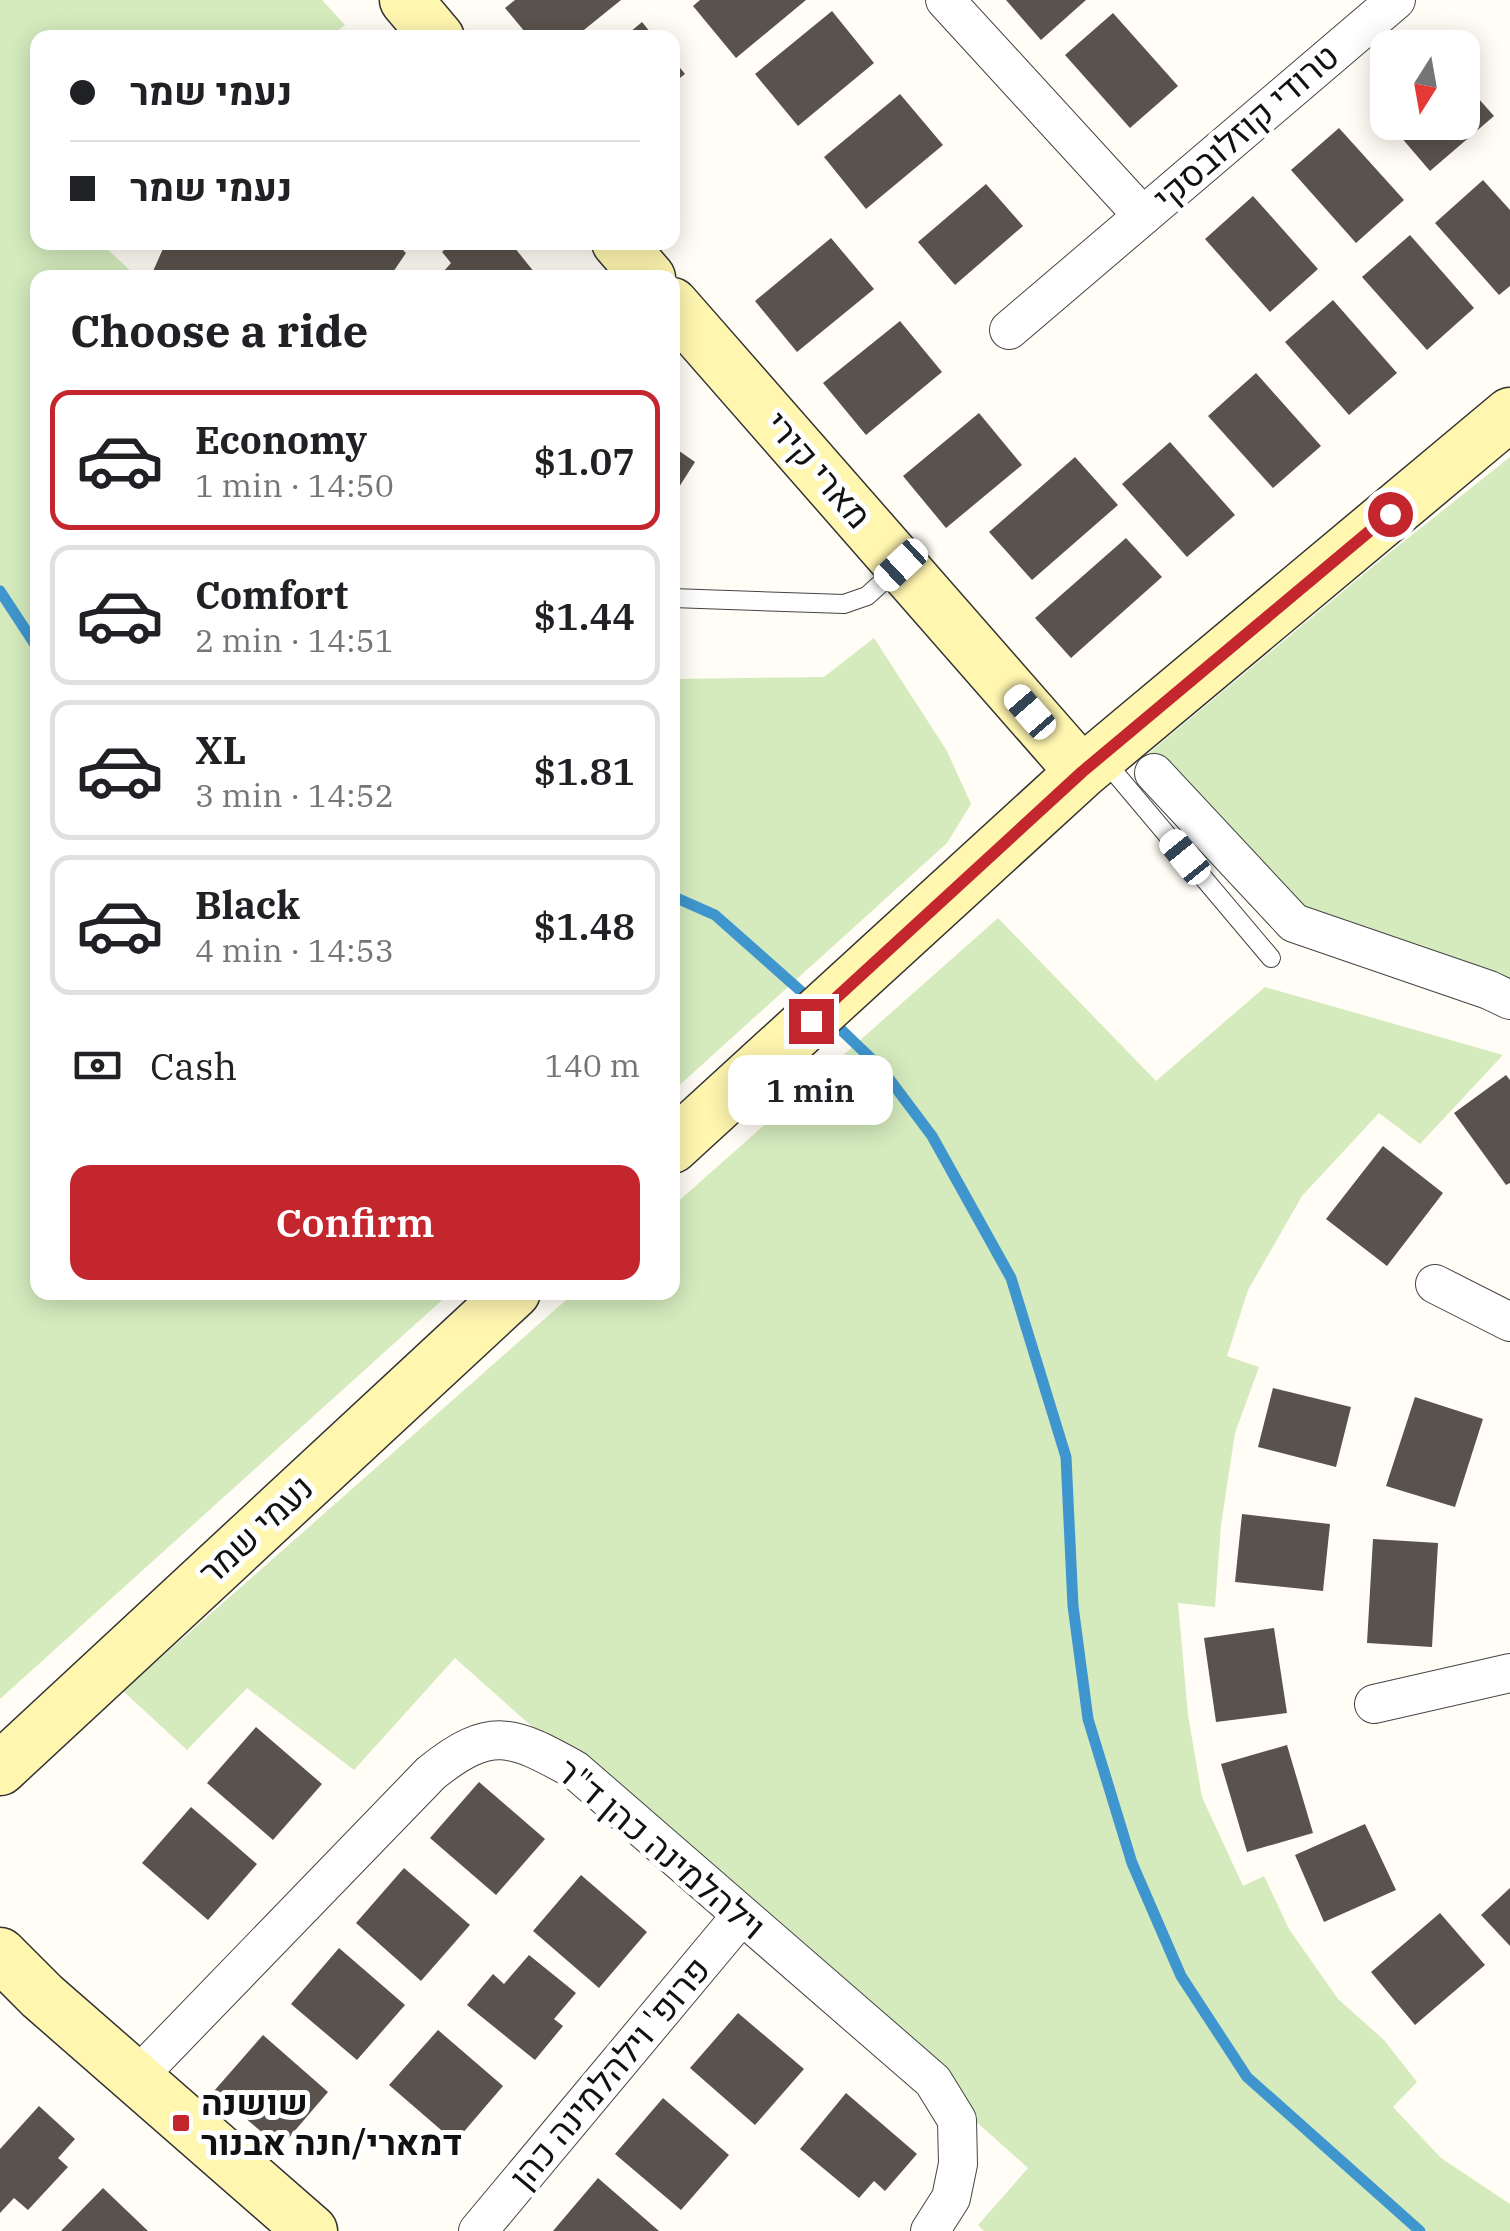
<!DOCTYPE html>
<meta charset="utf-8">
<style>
body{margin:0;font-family:"IBM Plex Serif",Heebo,serif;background:#f6f6f6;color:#202124;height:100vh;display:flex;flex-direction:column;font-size:38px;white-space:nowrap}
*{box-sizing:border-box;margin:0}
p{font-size:32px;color:#757577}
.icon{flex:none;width:55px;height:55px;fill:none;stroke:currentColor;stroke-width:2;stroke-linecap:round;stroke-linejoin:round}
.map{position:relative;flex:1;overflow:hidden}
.details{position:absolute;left:30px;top:270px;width:650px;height:1030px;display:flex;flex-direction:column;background:#fff;border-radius:20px;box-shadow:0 5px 25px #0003}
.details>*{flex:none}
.guide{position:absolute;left:30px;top:30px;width:650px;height:220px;border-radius:20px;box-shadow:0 5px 25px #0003;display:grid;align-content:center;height:220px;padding:0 40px;background:#fff}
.needle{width:65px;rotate:191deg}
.fabs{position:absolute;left:1370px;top:30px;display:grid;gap:20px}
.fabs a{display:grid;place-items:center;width:110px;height:110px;border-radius:20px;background:#fff;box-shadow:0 5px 25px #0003;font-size:50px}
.end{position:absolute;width:45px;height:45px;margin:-22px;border:12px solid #c4262e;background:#fff;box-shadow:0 0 0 5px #fff}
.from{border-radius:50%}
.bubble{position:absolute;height:70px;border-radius:20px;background:#fff;box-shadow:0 5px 25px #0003;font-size:32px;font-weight:600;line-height:70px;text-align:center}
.car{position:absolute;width:30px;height:60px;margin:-30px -15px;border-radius:12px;box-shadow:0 0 8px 2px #0007;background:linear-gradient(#fff 24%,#345 0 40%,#fff 0 76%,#345 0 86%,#fff 0)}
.guide b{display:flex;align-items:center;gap:35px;height:95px;font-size:38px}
.guide b+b{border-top:2px solid #e0e0e0}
.guide i{width:25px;height:25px;background:#202124}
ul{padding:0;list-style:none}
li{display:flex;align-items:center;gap:30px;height:140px;margin:0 20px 15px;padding:0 20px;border:5px solid #e0e0e0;border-radius:20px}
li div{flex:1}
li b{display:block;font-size:38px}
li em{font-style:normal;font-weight:600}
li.current{border-color:#c4262e}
li>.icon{width:90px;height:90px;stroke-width:1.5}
h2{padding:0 40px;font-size:45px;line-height:120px}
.pay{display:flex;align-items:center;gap:25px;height:110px;padding:0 40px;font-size:38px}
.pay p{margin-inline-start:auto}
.button{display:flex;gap:20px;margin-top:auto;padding:20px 40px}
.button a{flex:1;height:115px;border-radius:20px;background:#c4262e;color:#fff;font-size:40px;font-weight:600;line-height:115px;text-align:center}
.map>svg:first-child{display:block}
</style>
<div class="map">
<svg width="1510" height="2231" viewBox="0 0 1510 2231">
<rect width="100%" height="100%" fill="#fffdf5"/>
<path fill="#d5ebbd" d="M 0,0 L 322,0 L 345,25 L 328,38 L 38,38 L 38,242 L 101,243 L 137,277 L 38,278 L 38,1292 L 450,1293 L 0,1699 Z
M 1510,457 L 1510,986 L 1305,908 L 1277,893 L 1144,757 L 1388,554 Z
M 874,638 L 947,751 L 971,804 L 947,843 L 673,1091 L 673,679 L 824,677 Z
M 998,918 L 1156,1081 L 1265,987 L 1503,1055 L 1420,1144 L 1379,1113 L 1302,1196 L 1248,1290 L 1227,1356 L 1259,1367 L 1235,1433 L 1221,1525 L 1215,1607 L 1178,1603 L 1188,1715 L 1202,1797 L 1243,1886 L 1264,1876 L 1289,1929 L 1338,1999 L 1384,2040 L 1417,2082 L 1393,2107 L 1441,2158 L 1510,2204 L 1510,2231 L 984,2231 L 978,2225 L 1028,2168 L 455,1658 L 354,1770 L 247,1688 L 187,1750 L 123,1691 L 574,1293 L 672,1292 L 673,1206 Z"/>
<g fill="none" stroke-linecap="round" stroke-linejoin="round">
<path stroke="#3f96cf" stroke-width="11" d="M 0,591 L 38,649
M 672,896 L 715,915 L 812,1001
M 832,1021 L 881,1068 L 932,1136 L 1011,1278 L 1066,1457 L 1073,1606 L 1088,1719 L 1132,1863 L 1181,1976 L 1247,2077 L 1420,2231"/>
</g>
<path fill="#5a524d" d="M 515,0 L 621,0 L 574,38 L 530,38 L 505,8 Z
M 700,0 L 806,0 L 736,58 L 693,6 Z
M 1006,0 L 1086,0 L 1041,40 Z
M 832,11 L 874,63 L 798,126 L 755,74 Z
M 1113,13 L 1178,86 L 1130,128 L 1065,55 Z
M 642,22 L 655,38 L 623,38 Z
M 672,58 L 685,74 L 672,84 Z
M 1462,80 L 1494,116 L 1430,171 L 1388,122 L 1462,122 Z
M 900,94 L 943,145 L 866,209 L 824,157 Z
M 1339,128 L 1404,200 L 1356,243 L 1291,170 Z
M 1483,180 L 1510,210 L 1510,286 L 1499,295 L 1435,223 Z
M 986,184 L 1023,226 L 955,285 L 918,242 Z
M 1253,196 L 1318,269 L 1270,312 L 1205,239 Z
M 1410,235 L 1474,308 L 1427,350 L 1362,277 Z
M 831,238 L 874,289 L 797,352 L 755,301 Z
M 166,242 L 395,242 L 406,253 L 389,278 L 150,278 Z
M 452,242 L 510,242 L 539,278 L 438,278 L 451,263 L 442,252 Z
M 1333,300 L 1397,373 L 1349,415 L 1285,342 Z
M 900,321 L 942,372 L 866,435 L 823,383 Z
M 1256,373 L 1321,446 L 1273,488 L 1208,416 Z
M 979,413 L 1022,465 L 946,528 L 903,476 Z
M 1170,442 L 1235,515 L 1187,557 L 1122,484 Z
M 672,446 L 695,462 L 672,498 Z
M 1075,457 L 1118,505 L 1032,580 L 989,532 Z
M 1126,538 L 1162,577 L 1071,658 L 1035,618 Z
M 1506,1075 L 1510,1080 L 1510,1183 L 1506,1185 L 1454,1113 Z
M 1383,1146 L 1443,1193 L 1387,1266 L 1326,1219 Z
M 1273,1388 L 1351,1407 L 1336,1467 L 1258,1447 Z
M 1415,1397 L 1483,1419 L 1455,1507 L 1386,1486 Z
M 1242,1514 L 1330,1524 L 1323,1591 L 1235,1582 Z
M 1373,1539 L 1438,1543 L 1432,1647 L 1367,1643 Z
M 1274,1628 L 1287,1713 L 1216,1722 L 1204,1638 Z
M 256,1727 L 322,1784 L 273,1840 L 207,1783 Z
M 1287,1745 L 1313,1833 L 1247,1852 L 1221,1764 Z
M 479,1782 L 545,1839 L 496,1895 L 430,1838 Z
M 191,1807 L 257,1864 L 208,1920 L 142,1863 Z
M 1365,1824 L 1396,1890 L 1324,1922 L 1295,1855 Z
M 404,1868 L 470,1925 L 421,1981 L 356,1923 Z
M 581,1875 L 647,1932 L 599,1988 L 533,1931 Z
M 1510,1888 L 1510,1946 L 1481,1915 Z
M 1440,1913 L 1485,1965 L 1415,2025 L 1371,1972 Z
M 339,1948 L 405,2005 L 357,2060 L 291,2004 Z
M 529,1955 L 576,1993 L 554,2019 L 563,2026 L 535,2060 L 467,2005 L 493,1974 L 504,1984 Z
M 738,2013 L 804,2069 L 755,2125 L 690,2068 Z
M 438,2030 L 503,2086 L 455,2142 L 389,2085 Z
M 263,2035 L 328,2092 L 280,2148 L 214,2091 Z
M 846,2093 L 917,2154 L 885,2191 L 874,2181 L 859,2198 L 800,2149 Z
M 663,2098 L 729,2155 L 681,2210 L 615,2154 Z
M 39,2106 L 75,2139 L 58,2158 L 68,2167 L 28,2210 L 14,2198 L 0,2213 L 0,2149 Z
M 598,2178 L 659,2231 L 553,2231 Z
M 103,2188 L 148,2231 L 61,2231 Z"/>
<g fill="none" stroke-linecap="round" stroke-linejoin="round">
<g stroke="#444" stroke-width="20">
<path id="lane" d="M 672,598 L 844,604 L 867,596 L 899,567
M 1104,760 L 1271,958"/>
</g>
<g stroke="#444" stroke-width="40">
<path id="street" d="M 945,0 L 1143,216
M 1009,330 L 1396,0
M 1154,773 L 1294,923 L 1489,990 L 1510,1000
M 1435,1284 L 1510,1322
M 1374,1704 L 1510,1673
M 136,2078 L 431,1773 C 491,1725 512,1735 575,1770 L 933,2081 L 957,2120 L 958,2164 L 951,2198 L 930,2231
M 478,2231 L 741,1916"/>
</g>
<g stroke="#333" stroke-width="55">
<path id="secondary" d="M 406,0 L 438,38
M 618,242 L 649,278
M 672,304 L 1082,772
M 672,1147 L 1082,772 L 1510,414
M 0,1769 L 514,1292
M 0,1954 L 42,1996 L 311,2231"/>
</g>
<use href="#lane" stroke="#fff" stroke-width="18"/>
<use href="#street" stroke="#fff" stroke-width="38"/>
<use href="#secondary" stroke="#fff6b0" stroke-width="52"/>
</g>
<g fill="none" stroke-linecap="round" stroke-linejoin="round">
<path stroke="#c4262e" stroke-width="12" d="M 811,1021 L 1082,772 L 1390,514"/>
</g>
<rect fill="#c4262e" stroke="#fff" stroke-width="4" x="171" y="2113" width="20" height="20" rx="5"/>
<g text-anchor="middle" stroke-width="10" stroke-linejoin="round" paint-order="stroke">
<g font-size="35" fill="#111" stroke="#fff">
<text transform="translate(1246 127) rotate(-41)" y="12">טרודי קוזלובסקי</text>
<text transform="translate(818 470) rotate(49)" y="12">מארי קירי</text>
<text transform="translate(256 1530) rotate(-43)" y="12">נעמי שמר</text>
<text transform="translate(661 1849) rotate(40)" y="12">וילהלמינה כהן ד"ר</text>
<text transform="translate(610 2073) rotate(-50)" y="12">פרופ' וילהלמינה כהן</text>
</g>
<g font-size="35" font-weight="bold" fill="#111" stroke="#fff" text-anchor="start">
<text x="201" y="2115">שושנה<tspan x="201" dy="40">דמארי/חנה אבנור</tspan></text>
</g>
</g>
</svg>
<div class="fabs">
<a><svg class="needle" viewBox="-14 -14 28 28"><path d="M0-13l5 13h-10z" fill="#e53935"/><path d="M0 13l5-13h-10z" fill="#757577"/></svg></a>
</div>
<i class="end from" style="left:1390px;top:514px"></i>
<i class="end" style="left:811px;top:1021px"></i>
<div class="bubble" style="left:728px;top:1055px;width:165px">1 min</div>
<i class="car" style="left:901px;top:565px;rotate:227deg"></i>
<i class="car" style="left:1030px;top:712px;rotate:319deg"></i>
<i class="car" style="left:1185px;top:857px;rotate:321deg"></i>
<div class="guide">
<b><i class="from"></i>נעמי שמר</b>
<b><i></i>נעמי שמר</b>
</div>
<section class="details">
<h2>Choose a ride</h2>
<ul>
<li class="current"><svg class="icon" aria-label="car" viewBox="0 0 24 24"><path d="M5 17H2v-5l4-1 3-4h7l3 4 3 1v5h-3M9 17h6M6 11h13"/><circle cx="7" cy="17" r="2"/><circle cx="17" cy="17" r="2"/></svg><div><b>Economy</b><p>1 min · 14:50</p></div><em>$1.07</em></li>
<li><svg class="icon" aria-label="car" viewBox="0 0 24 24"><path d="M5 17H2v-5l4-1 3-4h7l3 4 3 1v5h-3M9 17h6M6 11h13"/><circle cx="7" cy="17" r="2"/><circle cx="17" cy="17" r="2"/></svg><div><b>Comfort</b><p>2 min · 14:51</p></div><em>$1.44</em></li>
<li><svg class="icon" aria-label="car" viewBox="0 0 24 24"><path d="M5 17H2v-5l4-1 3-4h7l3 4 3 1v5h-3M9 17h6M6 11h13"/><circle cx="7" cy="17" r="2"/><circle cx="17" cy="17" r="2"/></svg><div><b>XL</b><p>3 min · 14:52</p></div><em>$1.81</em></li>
<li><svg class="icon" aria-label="car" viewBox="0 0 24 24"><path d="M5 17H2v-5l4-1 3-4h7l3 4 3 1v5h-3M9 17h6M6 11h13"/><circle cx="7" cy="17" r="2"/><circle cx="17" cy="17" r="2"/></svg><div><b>Black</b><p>4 min · 14:53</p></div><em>$1.48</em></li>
</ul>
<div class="pay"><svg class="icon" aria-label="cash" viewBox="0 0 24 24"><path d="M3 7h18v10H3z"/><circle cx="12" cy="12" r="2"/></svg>Cash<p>140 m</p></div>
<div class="button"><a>Confirm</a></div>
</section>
</div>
